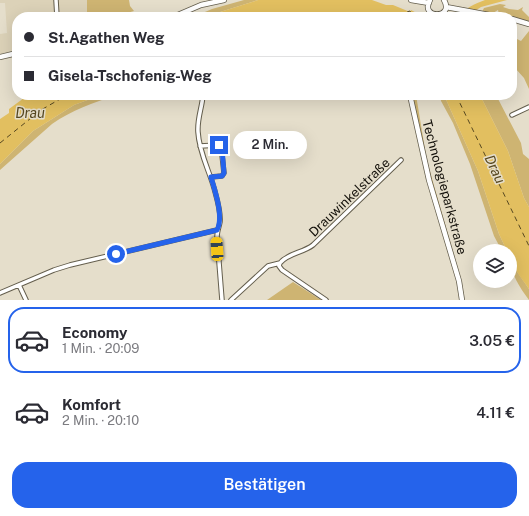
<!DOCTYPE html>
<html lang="de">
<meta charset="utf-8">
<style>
body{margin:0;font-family:"Public Sans",sans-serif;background:#f7f7f7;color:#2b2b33;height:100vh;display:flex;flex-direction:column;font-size:15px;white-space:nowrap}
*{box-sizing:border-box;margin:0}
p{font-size:13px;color:#7c7c81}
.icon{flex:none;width:22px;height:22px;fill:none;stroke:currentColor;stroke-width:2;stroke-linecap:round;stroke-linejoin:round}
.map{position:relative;height:300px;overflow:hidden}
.drawer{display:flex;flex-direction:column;background:#fff;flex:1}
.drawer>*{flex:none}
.top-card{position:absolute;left:12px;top:12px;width:505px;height:88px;border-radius:16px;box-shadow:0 4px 16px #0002;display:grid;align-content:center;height:88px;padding:0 12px;background:#fff}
.tools{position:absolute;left:473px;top:244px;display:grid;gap:8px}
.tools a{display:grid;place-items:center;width:44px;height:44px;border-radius:50%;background:#fff;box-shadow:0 4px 16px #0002;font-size:20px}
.end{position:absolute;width:18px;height:18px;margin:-9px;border:5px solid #2563eb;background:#fff;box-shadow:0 0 0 2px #fff}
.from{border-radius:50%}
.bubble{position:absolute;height:28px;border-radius:14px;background:#fff;box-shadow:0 4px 16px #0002;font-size:13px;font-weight:600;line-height:28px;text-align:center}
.car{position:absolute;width:12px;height:24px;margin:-12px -6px;border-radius:5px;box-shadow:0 0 3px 1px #0007;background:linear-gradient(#f5c518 24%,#345 0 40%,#f5c518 0 76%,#345 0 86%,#f5c518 0)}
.top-card b{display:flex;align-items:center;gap:14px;height:38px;font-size:15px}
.top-card b+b{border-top:1px solid #e1e1e2}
.top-card i{width:10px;height:10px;background:#2b2b33}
ul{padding:7px 0 0;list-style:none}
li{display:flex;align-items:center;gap:12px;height:66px;margin:0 8px 6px;padding:0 4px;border:2px solid transparent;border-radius:16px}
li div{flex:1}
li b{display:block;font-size:15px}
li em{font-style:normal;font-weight:600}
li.selected{border-color:#2563eb}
li>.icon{width:36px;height:36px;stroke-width:1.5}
.cta{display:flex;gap:8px;margin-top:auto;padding:8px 12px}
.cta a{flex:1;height:46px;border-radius:16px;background:#2563eb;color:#fff;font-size:16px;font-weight:600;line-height:46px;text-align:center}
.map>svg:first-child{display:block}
</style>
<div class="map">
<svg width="529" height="300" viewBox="0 0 529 300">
<rect width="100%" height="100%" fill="#e5decb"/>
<path fill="#dcd2b8" d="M 0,0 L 87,0 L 87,17 L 17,17 L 17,50 L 0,54 L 0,34 L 7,33 L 5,3 L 0,3 Z"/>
<path fill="#ceb472" d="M 87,0 L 129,0 L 130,6 L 134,11 L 113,17 L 87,17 Z
M 244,0 L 258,0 L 204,17 L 193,17 L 212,9 Z
M 500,4 L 506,5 L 503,7 L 509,9 L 518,10 L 523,7 L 522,10 L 529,17 L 529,21 L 499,14 L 498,10 L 493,13 L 482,12 L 484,8 Z
M 529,31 L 529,89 L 524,78 L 515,68 L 512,68 L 512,40 L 517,39 L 521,41 Z
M 101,95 L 116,95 C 93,103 72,110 52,124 L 0,170 L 0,164 L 33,131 L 74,105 Z
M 411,95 L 416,95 L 427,161 L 460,276 L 428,170 Z
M 440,95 L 444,95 L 478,171 L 499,234 L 507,251 L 502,251 L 494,236 L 470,164 L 453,123 L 441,101 Z
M 480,95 L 496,95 L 521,143 L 523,154 L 529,159 L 529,207 L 524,198 L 508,151 Z
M 510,257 L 516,270 L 529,289 L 529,300 C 520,288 510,273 510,257 Z
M 293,282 L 321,300 L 267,300 Z"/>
<path fill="#e2bf60" d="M 258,0 L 372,0 L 386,5 L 393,5 L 410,12 L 411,10 L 424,17 L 204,17 Z
M 485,0 L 507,0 L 481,7 L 466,17 L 458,17 C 464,8 475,4 485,0 Z
M 28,95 L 101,95 L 74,105 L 33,131 L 0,164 L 0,119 L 9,113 L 9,109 Z
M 444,95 L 480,95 L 508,151 L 524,198 L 529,207 L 529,289 C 521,277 510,266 510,251 L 507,251 L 499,234 L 478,171 Z"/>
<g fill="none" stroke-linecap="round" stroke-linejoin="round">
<path stroke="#574820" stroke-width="1" stroke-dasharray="5 4" stroke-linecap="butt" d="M 282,17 L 329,17
M 390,17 L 410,11 L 412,17
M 456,95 L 529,246
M 0,143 L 41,110 L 67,95"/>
<g stroke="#645e4d" stroke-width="5.5">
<path id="minor" d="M 56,0 L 57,17
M 203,95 C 202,108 197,119 198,132 C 199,152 209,170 214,188 C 217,199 221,211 220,222 C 219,227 217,232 217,237 L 222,300
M 512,115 L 529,107
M 200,146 L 219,145 L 221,146 L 224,173 L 222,176 L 211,177
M 19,285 L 26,300
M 0,293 L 54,270 L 70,265 L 217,230
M 231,300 L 268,266 L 280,263
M 326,300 L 282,270 L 279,266 L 280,263 C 288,253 303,253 313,245 L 401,160"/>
</g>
<g stroke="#645e4d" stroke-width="6">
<path id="tertiary" d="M 411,0 L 429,3
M 430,0 C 419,19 455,19 444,0
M 446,7 L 500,17
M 173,17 L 201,5 L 224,0
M 512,19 L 529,24
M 0,57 L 17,53
M 410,95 L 429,180 L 459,281 L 462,300"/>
</g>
<use href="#minor" stroke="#fff" stroke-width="3.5"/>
<use href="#tertiary" stroke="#fff" stroke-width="4.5"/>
</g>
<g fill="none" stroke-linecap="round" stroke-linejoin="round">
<path stroke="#2563eb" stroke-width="5" d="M 116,254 L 217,230 C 224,217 215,191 211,177 L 222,176 L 224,173 L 222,148 L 219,145"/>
</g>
<g text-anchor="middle" stroke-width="3" stroke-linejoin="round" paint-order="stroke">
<g font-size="13" fill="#13100a" stroke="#e5decb">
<text transform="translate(445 187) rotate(75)" y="5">Technologieparkstraße</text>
<text transform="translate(349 197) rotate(-44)" y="5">Drauwinkelstraße</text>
</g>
<g font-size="14" font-style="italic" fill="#574820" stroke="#e5decb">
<text x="30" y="118">Drau</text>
<text transform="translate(495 169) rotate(65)" y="5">Drau</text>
</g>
</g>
</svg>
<div class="tools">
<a><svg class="icon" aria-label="layers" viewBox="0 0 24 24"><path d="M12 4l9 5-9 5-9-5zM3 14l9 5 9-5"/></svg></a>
</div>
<i class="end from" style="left:116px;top:254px"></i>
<i class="end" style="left:219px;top:145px"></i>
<div class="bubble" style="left:233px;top:131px;width:74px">2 Min.</div>
<i class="car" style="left:217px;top:249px;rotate:356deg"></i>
<div class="top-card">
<b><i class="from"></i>St.Agathen Weg</b>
<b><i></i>Gisela-Tschofenig-Weg</b>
</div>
</div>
<section class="drawer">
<ul>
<li class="selected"><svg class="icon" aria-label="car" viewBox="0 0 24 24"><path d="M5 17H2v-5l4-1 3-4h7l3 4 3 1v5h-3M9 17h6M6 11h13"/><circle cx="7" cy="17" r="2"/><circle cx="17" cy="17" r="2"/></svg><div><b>Economy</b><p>1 Min. · 20:09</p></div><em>3.05 €</em></li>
<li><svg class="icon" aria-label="car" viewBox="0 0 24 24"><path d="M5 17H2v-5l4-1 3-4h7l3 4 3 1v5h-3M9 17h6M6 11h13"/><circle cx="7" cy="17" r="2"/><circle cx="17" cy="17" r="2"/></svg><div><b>Komfort</b><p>2 Min. · 20:10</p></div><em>4.11 €</em></li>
</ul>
<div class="cta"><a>Bestätigen</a></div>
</section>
